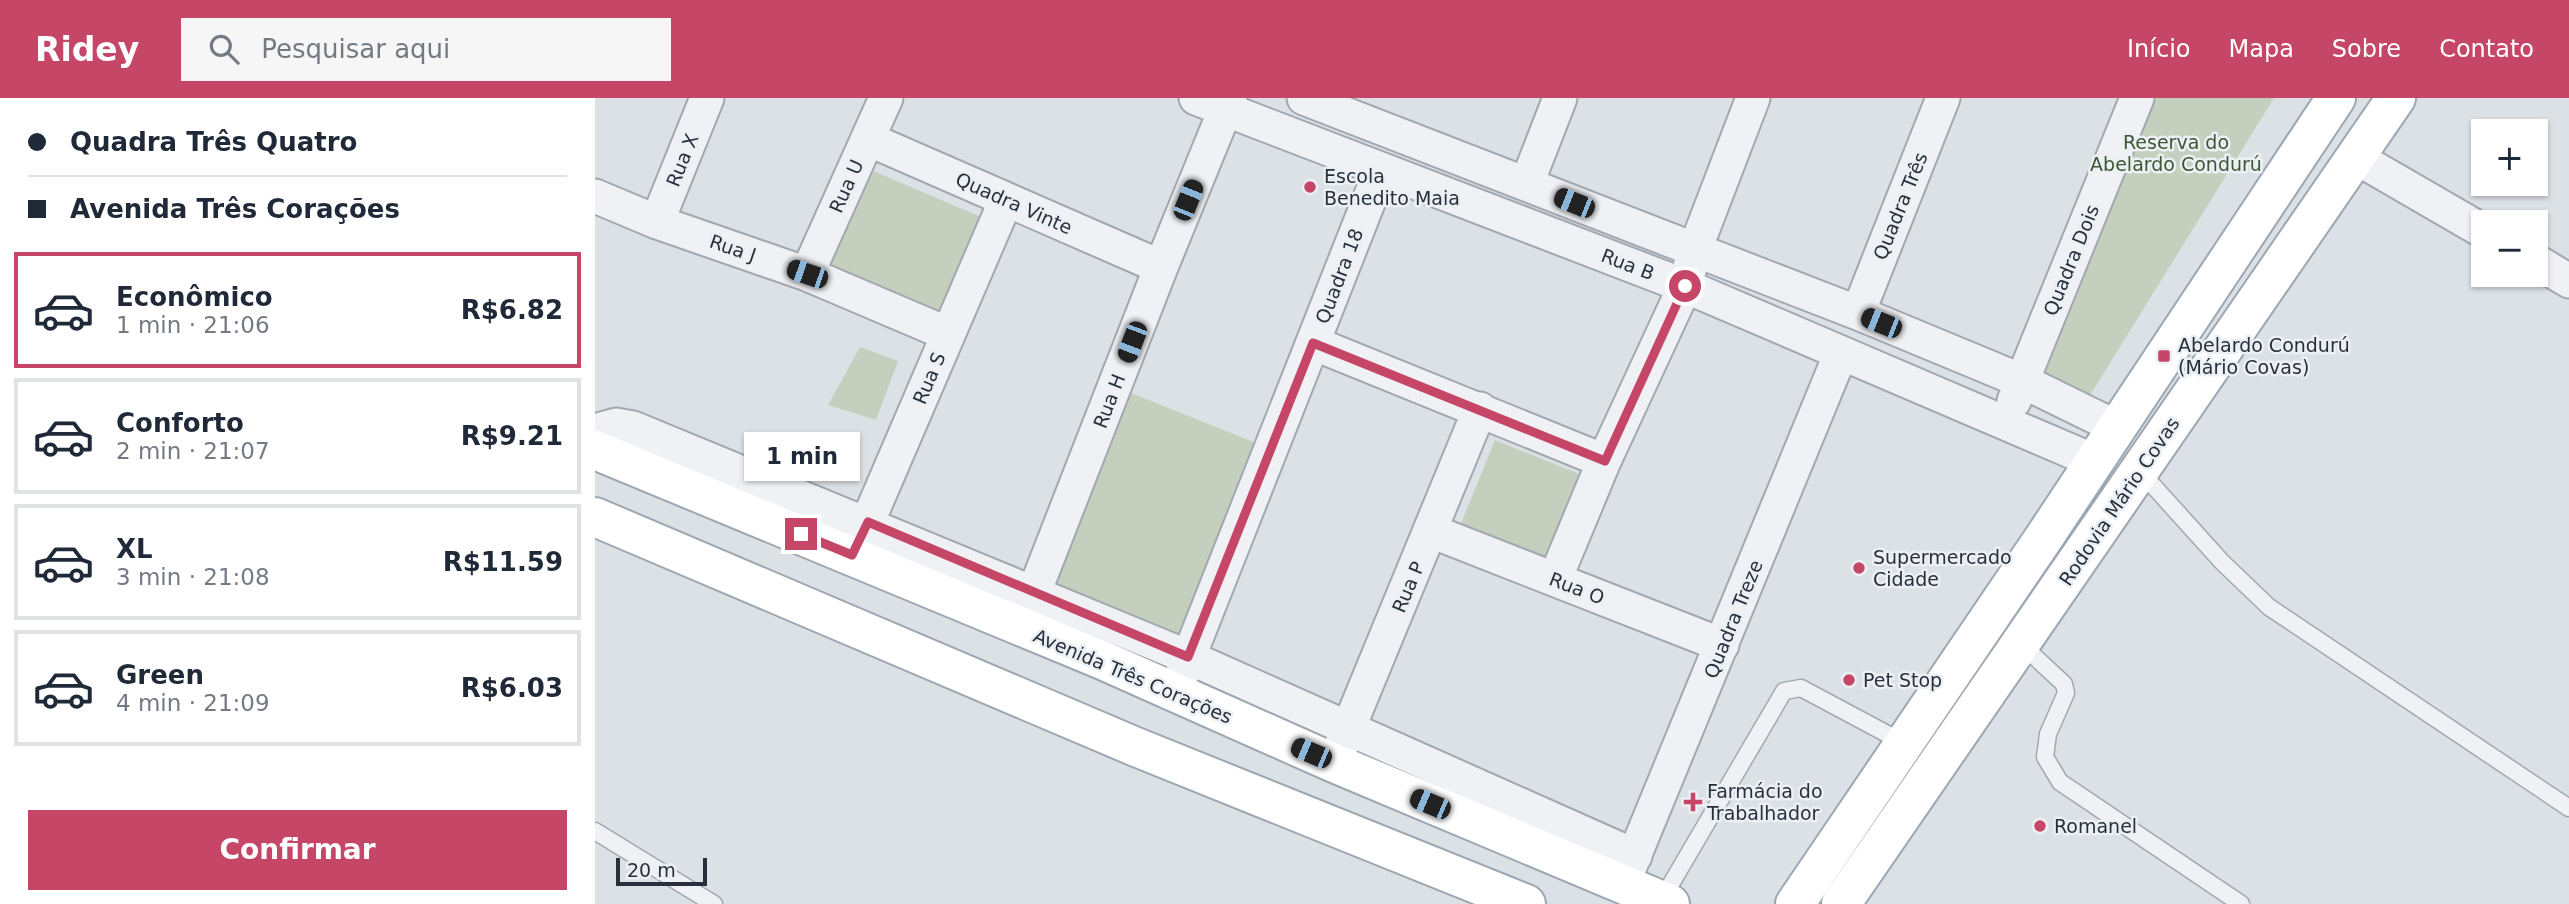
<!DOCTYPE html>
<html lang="pt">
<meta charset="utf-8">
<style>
body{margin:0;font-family:"DejaVu Sans",sans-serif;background:#f6f6f7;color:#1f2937;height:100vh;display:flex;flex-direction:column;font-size:26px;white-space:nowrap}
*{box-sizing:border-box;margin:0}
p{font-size:23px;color:#747a83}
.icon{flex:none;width:38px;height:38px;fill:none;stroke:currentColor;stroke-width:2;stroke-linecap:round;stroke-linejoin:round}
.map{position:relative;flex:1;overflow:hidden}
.drawer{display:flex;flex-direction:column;background:#fff;width:595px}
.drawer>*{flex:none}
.top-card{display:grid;align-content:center;height:154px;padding:0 28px;background:#fff}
.tools{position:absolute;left:1876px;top:21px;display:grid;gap:14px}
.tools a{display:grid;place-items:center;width:77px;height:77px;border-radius:0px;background:#fff;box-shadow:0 2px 5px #0004;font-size:35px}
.scale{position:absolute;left:21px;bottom:18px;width:91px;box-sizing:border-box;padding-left:7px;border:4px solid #27303b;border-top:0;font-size:19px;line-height:24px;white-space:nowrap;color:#27303b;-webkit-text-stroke:5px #ebf0f4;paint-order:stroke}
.end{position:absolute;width:32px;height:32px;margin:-16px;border:9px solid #c64667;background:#fff;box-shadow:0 0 0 4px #fff}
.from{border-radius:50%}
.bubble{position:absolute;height:49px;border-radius:0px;background:#fff;box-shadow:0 2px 5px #0004;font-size:23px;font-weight:800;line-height:49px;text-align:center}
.car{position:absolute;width:21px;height:42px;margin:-21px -10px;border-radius:9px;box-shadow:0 0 5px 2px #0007;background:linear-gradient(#222 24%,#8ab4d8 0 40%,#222 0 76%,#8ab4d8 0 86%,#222 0)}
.top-card b{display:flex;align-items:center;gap:24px;height:66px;font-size:26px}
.top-card b+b{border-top:2px solid #e0e1e3}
.top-card i{width:18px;height:18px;background:#1f2937}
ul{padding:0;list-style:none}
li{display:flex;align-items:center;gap:21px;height:116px;margin:0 14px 10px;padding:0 14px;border:4px solid #e0e1e3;border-radius:0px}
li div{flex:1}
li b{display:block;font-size:26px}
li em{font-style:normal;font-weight:800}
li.current{border-color:#c64667}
li>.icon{width:63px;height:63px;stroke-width:1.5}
.cta{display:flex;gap:14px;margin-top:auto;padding:14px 28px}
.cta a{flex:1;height:80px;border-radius:0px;background:#c64667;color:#fff;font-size:28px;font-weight:800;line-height:80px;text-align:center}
header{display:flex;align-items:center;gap:42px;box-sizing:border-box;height:98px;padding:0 35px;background:#c64667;color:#fff}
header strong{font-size:33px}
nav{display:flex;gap:38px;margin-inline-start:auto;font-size:24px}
.search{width:490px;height:63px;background:#f6f6f7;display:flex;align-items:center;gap:18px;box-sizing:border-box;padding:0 24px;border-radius:0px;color:#747a83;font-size:26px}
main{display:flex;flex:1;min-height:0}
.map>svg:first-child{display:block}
</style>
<header>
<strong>Ridey</strong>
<div class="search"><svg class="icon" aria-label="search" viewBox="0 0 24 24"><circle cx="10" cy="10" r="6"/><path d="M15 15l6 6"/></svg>Pesquisar aqui</div>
<nav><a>Início</a><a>Mapa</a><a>Sobre</a><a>Contato</a></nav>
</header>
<main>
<section class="drawer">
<div class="top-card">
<b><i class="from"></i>Quadra Três Quatro</b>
<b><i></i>Avenida Três Corações</b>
</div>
<ul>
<li class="current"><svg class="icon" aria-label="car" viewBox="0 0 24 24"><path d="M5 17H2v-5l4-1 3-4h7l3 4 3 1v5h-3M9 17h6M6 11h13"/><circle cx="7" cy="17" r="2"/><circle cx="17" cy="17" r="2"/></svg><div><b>Econômico</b><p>1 min · 21:06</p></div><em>R$6.82</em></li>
<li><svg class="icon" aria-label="car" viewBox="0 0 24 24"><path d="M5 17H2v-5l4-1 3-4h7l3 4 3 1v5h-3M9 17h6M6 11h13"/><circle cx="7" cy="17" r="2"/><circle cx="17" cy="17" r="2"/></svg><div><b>Conforto</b><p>2 min · 21:07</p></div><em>R$9.21</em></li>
<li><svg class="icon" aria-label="car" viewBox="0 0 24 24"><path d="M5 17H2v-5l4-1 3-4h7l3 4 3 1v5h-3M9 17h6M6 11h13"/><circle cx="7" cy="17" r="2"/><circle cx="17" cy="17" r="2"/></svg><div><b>XL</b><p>3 min · 21:08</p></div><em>R$11.59</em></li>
<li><svg class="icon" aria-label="car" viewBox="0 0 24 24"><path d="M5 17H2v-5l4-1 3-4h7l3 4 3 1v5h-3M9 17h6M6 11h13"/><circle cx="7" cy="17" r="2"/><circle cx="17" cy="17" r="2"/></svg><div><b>Green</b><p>4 min · 21:09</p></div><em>R$6.03</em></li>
</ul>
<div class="cta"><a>Confirmar</a></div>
</section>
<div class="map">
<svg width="1974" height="806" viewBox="0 0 1974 806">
<rect width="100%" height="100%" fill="#dce1e6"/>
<path fill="#c4cfbe" d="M 1544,0 L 1679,0 L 1484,315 L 1425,291 Z
M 269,69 L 393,122 L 343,242 L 219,189 Z
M 265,249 L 303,263 L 281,322 L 233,307 Z
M 536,295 L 661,345 L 585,539 L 460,489 Z
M 900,342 L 992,379 L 955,471 L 863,433 Z"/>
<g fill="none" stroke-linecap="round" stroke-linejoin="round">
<g stroke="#a2a8af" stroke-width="19">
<path id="lane" d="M 1544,372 L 1627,464 L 1674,509 L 1974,710
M 1426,546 L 1469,586 L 1471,595 L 1453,636 L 1450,659 L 1465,684 L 1646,806
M 0,733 L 119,806
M 1066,803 L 1189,593 L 1206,590 L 1309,645"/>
</g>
<g stroke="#a2a8af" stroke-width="37">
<path id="street" d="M 601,0 L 1090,188 L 1499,363
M 709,0 L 1263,215 L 1427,283 L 1521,329
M 273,41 L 566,169
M 1762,60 L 1888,133
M 932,85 L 965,0
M 0,98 L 62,124 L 212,176 L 353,236
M 62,124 L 112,0
M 1941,163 L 1974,183
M 212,176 L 291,0
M 1263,215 L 1348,0
M 718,245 L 1009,363
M 1419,303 L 1542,0
M 0,333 L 21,327 L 38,330 L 593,559 L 1040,758
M 836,433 L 1127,547
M 264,444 L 411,102
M 960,481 L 1009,363 L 1090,188 L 1099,154 L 1158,0
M 431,515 L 566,169 L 635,0
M 585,581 L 786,72
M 744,653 L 885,311
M 1031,778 L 1246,255"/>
</g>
<g stroke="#9ca7b1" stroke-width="42">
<path id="primary" d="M 0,352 L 505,561 L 739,665 L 1075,806
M 0,419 L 541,649 L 931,806
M 1200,806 L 1448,441 L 1741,0
M 1246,806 L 1801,0"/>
</g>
<use href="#lane" stroke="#eff1f4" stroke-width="16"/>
<use href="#street" stroke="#eff1f4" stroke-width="33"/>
<use href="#primary" stroke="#fff" stroke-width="38"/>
</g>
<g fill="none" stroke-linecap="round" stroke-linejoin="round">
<path stroke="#c64667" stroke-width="9" d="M 206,436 L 257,457 L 273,424 L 593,559 L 718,245 L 1010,363 L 1090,188"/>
</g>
<g fill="#c64667" stroke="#ebf0f4" stroke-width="2.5">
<circle cx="715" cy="89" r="7"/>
<rect x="1562" y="251" width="14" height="14" rx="3.5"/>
<circle cx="1264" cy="470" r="7"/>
<circle cx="1254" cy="582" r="7"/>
<path d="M1094.5 693.5h7v7h7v7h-7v7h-7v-7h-7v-7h7z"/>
<circle cx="1445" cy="728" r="7"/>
</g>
<g text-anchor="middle" stroke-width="5" stroke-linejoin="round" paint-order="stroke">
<g font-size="19" fill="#3f5635" stroke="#ebf0f4">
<text x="1581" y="51">Reserva do<tspan x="1581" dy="22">Abelardo Condurú</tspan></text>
</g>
<g font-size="19" fill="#27303b" stroke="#ebf0f4">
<text transform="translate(87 62) rotate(-68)" y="7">Rua X</text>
<text transform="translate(251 88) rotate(-66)" y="7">Rua U</text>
<text transform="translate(419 105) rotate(24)" y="7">Quadra Vinte</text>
<text transform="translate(1305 108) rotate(-68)" y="7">Quadra Três</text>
<text transform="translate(138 150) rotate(19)" y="7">Rua J</text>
<text transform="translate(1476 162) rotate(-68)" y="7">Quadra Dois</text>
<text transform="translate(1033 166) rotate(21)" y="7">Rua B</text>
<text transform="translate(744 178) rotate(-69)" y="7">Quadra 18</text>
<text transform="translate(334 280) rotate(-67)" y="7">Rua S</text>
<text transform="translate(514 303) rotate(-69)" y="7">Rua H</text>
<text transform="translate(1524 403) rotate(-56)" y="7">Rodovia Mário Covas</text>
<text transform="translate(813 489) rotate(-67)" y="7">Rua P</text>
<text transform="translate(982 490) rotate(21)" y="7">Rua O</text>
<text transform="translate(1138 521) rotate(-68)" y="7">Quadra Treze</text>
<text transform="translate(538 578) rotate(23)" y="7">Avenida Três Corações</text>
</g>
<g font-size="19" fill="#27303b" stroke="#ebf0f4" text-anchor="start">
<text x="729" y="85">Escola<tspan x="729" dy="22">Benedito Maia</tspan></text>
<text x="1583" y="254">Abelardo Condurú<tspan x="1583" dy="22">(Mário Covas)</tspan></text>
<text x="1278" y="466">Supermercado<tspan x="1278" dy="22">Cidade</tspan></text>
<text x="1268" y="589">Pet Stop</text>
<text x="1112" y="700">Farmácia do<tspan x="1112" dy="22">Trabalhador</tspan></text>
<text x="1459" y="735">Romanel</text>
</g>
</g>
</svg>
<div class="tools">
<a>+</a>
<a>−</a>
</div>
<div class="scale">20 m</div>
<i class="end from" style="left:1090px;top:188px"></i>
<i class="end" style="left:206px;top:436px"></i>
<div class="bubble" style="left:149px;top:334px;width:116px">1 min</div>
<i class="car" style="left:593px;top:102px;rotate:22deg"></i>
<i class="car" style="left:979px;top:105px;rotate:292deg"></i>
<i class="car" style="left:212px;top:176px;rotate:289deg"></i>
<i class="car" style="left:1286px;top:225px;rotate:292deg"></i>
<i class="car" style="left:537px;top:244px;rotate:201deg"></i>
<i class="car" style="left:716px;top:655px;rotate:293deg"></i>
<i class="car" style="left:835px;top:706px;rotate:293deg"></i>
</div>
</main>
